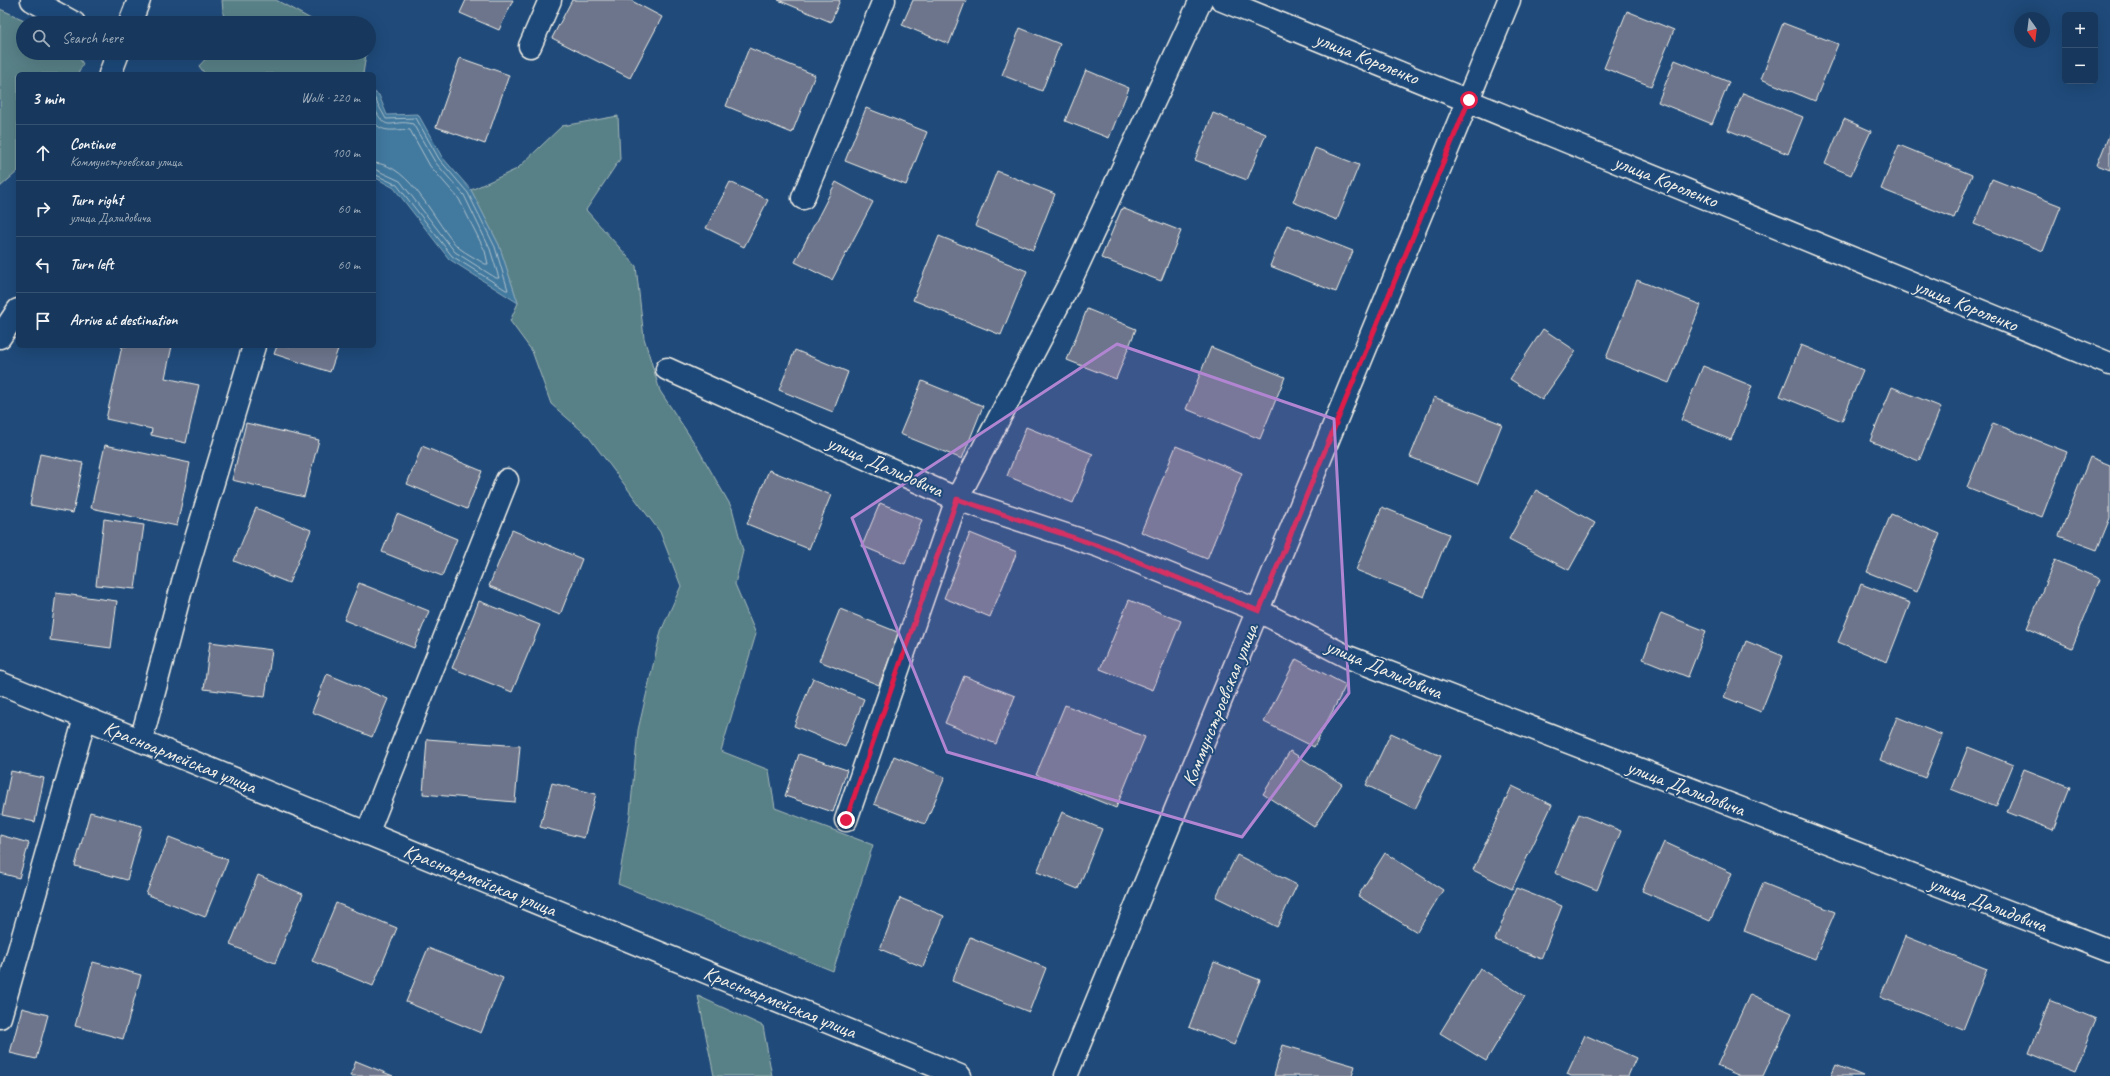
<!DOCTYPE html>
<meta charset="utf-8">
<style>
:root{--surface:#17385c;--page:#203f62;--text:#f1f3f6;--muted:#9eacbb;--line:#365272}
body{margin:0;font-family:Caveat,sans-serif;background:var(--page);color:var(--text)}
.controls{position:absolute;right:12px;top:12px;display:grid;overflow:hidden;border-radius:6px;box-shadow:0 4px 16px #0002}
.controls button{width:36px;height:36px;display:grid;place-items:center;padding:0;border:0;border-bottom:1px solid var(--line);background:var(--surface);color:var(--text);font:20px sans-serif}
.compass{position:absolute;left:2014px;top:12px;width:36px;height:36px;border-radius:50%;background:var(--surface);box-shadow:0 4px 16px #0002;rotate:166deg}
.stop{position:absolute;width:12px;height:12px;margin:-9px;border:3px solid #e11d48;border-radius:50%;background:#fff}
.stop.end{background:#e11d48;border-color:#fff;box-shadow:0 1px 4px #0008}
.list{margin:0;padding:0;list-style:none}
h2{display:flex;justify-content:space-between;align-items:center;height:52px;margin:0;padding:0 16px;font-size:17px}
h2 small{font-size:13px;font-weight:400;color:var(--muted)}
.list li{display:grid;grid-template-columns:26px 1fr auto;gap:12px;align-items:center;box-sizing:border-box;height:56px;padding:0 16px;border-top:1px solid var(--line)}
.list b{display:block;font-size:15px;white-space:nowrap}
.list p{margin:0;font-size:13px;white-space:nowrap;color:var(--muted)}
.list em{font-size:13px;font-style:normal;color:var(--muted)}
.icon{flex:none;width:22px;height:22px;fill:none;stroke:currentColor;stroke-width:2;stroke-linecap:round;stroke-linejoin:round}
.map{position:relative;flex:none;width:2110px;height:1076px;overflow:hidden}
.search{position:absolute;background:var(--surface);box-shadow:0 4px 16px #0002;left:16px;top:16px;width:360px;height:44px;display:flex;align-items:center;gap:10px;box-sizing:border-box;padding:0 14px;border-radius:22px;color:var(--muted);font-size:15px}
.panel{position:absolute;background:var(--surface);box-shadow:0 4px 16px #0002;left:16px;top:72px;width:360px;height:276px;border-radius:6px}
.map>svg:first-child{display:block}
.green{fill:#598187;stroke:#a6b9b8}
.water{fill:#43799f;stroke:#8aa9bc}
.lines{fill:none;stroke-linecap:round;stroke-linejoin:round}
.shore{stroke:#adc1cb;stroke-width:1}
.building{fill:#6c758c;stroke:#f4f1e8}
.street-casing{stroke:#f4f1e8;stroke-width:25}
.secondary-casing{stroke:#f4f1e8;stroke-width:25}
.street{stroke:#1f4a7a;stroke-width:22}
.secondary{stroke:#1f4a7a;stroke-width:22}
.route{stroke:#e11d48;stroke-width:5}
.marked{fill:#b185d1;fill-opacity:0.2;stroke:#b185d1;stroke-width:3;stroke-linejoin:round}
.labels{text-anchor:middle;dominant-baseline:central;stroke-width:4;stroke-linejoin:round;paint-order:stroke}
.street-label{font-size:20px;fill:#f4f1e8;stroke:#1f4a7a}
</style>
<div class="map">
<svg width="2110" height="1076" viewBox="0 0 2110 1076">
<rect width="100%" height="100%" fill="#1f4a7a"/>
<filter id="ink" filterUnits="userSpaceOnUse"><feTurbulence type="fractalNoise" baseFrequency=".025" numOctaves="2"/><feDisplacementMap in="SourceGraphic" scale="8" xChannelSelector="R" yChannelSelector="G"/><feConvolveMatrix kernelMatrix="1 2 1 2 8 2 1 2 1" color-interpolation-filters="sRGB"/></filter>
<g filter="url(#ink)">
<path class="green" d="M 222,0 L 276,0 L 318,23 L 224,23 Z
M 0,9 L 31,23 L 23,23 L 23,53 L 76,53 L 83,64 L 78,74 L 18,74 L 18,171 L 0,187 Z
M 211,53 L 363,53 L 366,55 L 363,74 L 205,74 L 199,66 Z
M 618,116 L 620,159 L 586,210 L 636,266 L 644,338 L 660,391 L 697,447 L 732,508 L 743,551 L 735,584 L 756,634 L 721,751 L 769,770 L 775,808 L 873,845 L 833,971 L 618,884 L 630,814 L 638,730 L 661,631 L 681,586 L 660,532 L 588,436 L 551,404 L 532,351 L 510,321 L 518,303 L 499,245 L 471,190 L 517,169 L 562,126 Z
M 698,996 L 763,1026 L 772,1076 L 714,1076 Z"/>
<path class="water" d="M 374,92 L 379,95 L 387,115 L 418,114 L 442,157 L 471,190 L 499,245 L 518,303 L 449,259 L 394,188 L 374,177 Z"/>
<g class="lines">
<path class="shore" d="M 374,97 L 386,119 L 416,118 L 439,159 L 468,193 L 495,247 L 508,290 L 506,290 L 452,256 L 397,185 L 374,174
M 374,107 C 387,136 391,118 413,124 L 435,162 L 464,195 L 490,249 L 499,278 L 496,278 L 455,252 L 400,181 L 374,169
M 374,122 C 383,135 397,128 410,130 L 430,166 L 459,199 L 485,251 L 488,264 L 485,264 C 477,259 467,254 459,248 C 435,225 412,164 374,163"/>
</g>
<path class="building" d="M 466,0 L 513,0 L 499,30 L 460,13 Z
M 572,0 L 630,0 L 662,17 L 630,78 L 552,38 Z
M 778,0 L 840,0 L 831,22 Z
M 913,0 L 966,0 L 949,44 L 902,25 Z
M 1627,11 L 1674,30 L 1651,86 L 1604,68 Z
M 1783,23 L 1838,44 L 1815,101 L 1761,79 Z
M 1020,28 L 1060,44 L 1042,91 L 1002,75 Z
M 749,48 L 815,75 L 792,133 L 726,106 Z
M 460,58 L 509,75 L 485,144 L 436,127 Z
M 1675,60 L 1729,82 L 1712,124 L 1658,102 Z
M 1086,70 L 1129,88 L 1109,138 L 1065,121 Z
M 1743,93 L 1803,117 L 1788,154 L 1728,130 Z
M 866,108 L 927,132 L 906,185 L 845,161 Z
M 1213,113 L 1266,134 L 1247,180 L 1195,160 Z
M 1844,119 L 1871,131 L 1851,175 L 1825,164 Z
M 2110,133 L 2110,170 L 2097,165 Z
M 1899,145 L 1972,175 L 1954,218 L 1881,189 Z
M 1315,148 L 1359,165 L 1337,220 L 1293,202 Z
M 997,171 L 1055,194 L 1033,250 L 975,226 Z
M 1992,179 L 2061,206 L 2043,251 L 1974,224 Z
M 730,182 L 768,200 L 744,247 L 706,228 Z
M 836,182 L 873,202 L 832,280 L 795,262 Z
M 1122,208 L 1181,231 L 1161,281 L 1101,258 Z
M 1287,225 L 1353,251 L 1336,292 L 1270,266 Z
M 939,236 L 1027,271 L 1001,335 L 913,300 Z
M 1637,280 L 1701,305 L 1669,383 L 1606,358 Z
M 1087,309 L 1136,329 L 1116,379 L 1067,360 Z
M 1543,329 L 1576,351 L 1542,400 L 1510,379 Z
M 1801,345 L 1863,370 L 1842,421 L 1780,396 Z
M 122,346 L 172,346 L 165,378 L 199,385 L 186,443 L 151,435 L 152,429 L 106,419 Z
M 277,346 L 339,346 L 330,372 L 274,354 Z
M 1211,347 L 1285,377 L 1260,439 L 1186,409 Z
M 795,350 L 848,372 L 833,412 L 779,390 Z
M 1703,366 L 1752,386 L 1731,440 L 1681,420 Z
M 922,381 L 983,406 L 962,459 L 900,434 Z
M 1892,387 L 1941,407 L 1919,461 L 1870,441 Z
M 1434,397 L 1502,424 L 1478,484 L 1410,457 Z
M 246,423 L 319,440 L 304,497 L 232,480 Z
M 1993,423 L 2067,452 L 2042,517 L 1967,487 Z
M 1026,427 L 1093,454 L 1073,503 L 1007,476 Z
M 105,445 L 190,463 L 177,526 L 91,508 Z
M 422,446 L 482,471 L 467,509 L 407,484 Z
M 1176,446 L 1242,473 L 1207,559 L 1141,532 Z
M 40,454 L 83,463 L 73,513 L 30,505 Z
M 2090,457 L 2110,465 L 2110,518 L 2097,550 L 2059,536 Z
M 769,470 L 831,495 L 809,549 L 747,524 Z
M 1536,490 L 1595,523 L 1569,570 L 1509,539 Z
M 880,503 L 922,520 L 905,564 L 862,546 Z
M 1382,507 L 1449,534 L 1424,597 L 1356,570 Z
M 256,508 L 311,530 L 289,583 L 234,561 Z
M 397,514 L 457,539 L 442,576 L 382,552 Z
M 1891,514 L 1940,534 L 1917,592 L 1867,572 Z
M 104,519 L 144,525 L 135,589 L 96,585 Z
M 512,530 L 582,559 L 560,615 L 489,586 Z
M 970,533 L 1017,552 L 990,617 L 944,598 Z
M 2055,560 L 2100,579 L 2072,648 L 2027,628 Z
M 359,583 L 429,611 L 414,648 L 344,620 Z
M 1861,584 L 1910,603 L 1887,662 L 1838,642 Z
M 56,593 L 117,601 L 111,648 L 50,640 Z
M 1129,600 L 1181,621 L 1153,690 L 1100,669 Z
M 479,601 L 540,625 L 512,692 L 452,668 Z
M 840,609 L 900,633 L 879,685 L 819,661 Z
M 1661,613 L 1706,631 L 1688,677 L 1643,659 Z
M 1746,641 L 1783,656 L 1761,712 L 1724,697 Z
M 210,642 L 272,650 L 265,697 L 204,689 Z
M 1296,659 L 1346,685 L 1314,747 L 1264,722 Z
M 327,674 L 388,699 L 372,737 L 312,712 Z
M 964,676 L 1015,696 L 996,744 L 945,723 Z
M 813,678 L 864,699 L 845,747 L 794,726 Z
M 1065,705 L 1145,737 L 1116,808 L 1036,775 Z
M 1897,717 L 1942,735 L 1925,778 L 1880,760 Z
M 1391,733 L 1441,756 L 1415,809 L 1366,785 Z
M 427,739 L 520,746 L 515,802 L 423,794 Z
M 1968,747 L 2013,765 L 1996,807 L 1951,789 Z
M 1290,751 L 1342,784 L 1314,827 L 1263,794 Z
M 799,754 L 847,770 L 833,812 L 785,796 Z
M 894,756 L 945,777 L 925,824 L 874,804 Z
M 2024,769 L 2070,787 L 2053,830 L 2007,812 Z
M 11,771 L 44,778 L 35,822 L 2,815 Z
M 552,783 L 596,794 L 584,838 L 540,827 Z
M 1512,786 L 1552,805 L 1512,889 L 1473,870 Z
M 90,812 L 142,826 L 127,880 L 75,866 Z
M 1062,812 L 1102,829 L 1078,889 L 1037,872 Z
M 1579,814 L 1621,831 L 1597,890 L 1555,873 Z
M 0,835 L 29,843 L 19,878 L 0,873 Z
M 169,837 L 228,860 L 205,917 L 146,894 Z
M 1664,842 L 1732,873 L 1710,921 L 1642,891 Z
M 1385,853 L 1443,890 L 1417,932 L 1358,896 Z
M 1237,855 L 1297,885 L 1277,927 L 1216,897 Z
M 258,875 L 303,894 L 275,963 L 230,945 Z
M 1763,883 L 1835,912 L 1815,959 L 1744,931 Z
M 1516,888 L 1562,906 L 1541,959 L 1495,940 Z
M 900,898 L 944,916 L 923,967 L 880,949 Z
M 336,903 L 397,928 L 373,986 L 312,961 Z
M 1905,936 L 1987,969 L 1963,1030 L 1880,997 Z
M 970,937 L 1046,968 L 1029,1012 L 952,981 Z
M 428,948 L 503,978 L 481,1033 L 406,1002 Z
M 93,962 L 141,975 L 123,1039 L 75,1026 Z
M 1214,962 L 1260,980 L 1234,1045 L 1189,1027 Z
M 1480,968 L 1525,996 L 1486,1061 L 1440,1033 Z
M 1750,994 L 1792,1013 L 1763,1076 L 1740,1076 L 1717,1066 Z
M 2050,1000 L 2096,1019 L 2074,1071 L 2029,1053 Z
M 22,1008 L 48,1015 L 36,1059 L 10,1053 Z
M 1585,1035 L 1636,1058 L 1628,1076 L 1571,1076 L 1567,1074 Z
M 1283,1045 L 1355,1066 L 1352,1076 L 1274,1076 Z
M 356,1061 L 393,1076 L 350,1076 Z
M 1836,1065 L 1863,1076 L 1831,1076 Z"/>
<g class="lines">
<g class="street-casing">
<path id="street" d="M 32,0 L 74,23
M 1222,0 L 2110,364
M 530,46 L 550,0
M 803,198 L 884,0
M 667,369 L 957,499 L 1099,546 L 1259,611 L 1348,657 L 2110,951
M 0,683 L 960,1076
M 141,741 L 183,582 L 254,346
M 846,820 L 957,499 L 1068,286 L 1201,0
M 367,834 L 507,480
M 0,1017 L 85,718
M 1066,1076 L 1509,0"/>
</g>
<g class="secondary-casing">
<path id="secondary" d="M 130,23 L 139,0
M 110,74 L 118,53
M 0,337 L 18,310"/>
</g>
<use href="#street" class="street"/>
<use href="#secondary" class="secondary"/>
</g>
</g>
<g class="lines" filter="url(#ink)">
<path class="route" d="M 846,820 L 957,499 L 1099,546 L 1259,611 L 1469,100"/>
</g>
<path class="marked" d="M 1117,344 L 1334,419 L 1349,693 L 1242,837 L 947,752 L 852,518 Z"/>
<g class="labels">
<g class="street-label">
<text transform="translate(1367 58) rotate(22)">улица Короленко</text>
<text transform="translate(1666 181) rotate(22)">улица Короленко</text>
<text transform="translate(1966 305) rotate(22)">улица Короленко</text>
<text transform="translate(885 466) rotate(24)">улица Далидовича</text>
<text transform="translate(1384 669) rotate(23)">улица Далидовича</text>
<text transform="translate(1220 705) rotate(-68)">Коммунстроевская улица</text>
<text transform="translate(180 757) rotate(22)">Красноармейская улица</text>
<text transform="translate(1686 788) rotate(21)">улица Далидовича</text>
<text transform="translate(480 880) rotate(22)">Красноармейская улица</text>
<text transform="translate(1988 904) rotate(21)">улица Далидовича</text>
<text transform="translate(780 1002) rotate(22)">Красноармейская улица</text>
</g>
</g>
</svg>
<div class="controls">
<button>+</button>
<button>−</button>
</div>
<svg class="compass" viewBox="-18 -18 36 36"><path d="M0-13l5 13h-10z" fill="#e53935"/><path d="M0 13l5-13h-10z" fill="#9eacbb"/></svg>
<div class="stop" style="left:1469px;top:100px"></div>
<div class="stop end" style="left:846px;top:820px"></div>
<div class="search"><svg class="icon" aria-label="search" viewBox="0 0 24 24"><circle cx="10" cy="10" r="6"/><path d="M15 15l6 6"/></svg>Search here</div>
<section class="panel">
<h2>3 min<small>Walk · 220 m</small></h2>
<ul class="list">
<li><svg class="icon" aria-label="ahead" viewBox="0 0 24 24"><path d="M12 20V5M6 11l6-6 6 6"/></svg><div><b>Continue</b><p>Коммунстроевская улица</p></div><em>100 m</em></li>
<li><svg class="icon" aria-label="right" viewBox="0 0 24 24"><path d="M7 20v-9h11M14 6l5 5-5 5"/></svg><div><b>Turn right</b><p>улица Далидовича</p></div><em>60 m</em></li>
<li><svg class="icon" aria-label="left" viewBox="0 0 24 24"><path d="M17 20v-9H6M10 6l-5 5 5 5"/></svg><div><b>Turn left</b></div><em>60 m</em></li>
<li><svg class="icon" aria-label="arrive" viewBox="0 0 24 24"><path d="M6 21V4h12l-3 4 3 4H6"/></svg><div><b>Arrive at destination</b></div></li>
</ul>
</section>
</div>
